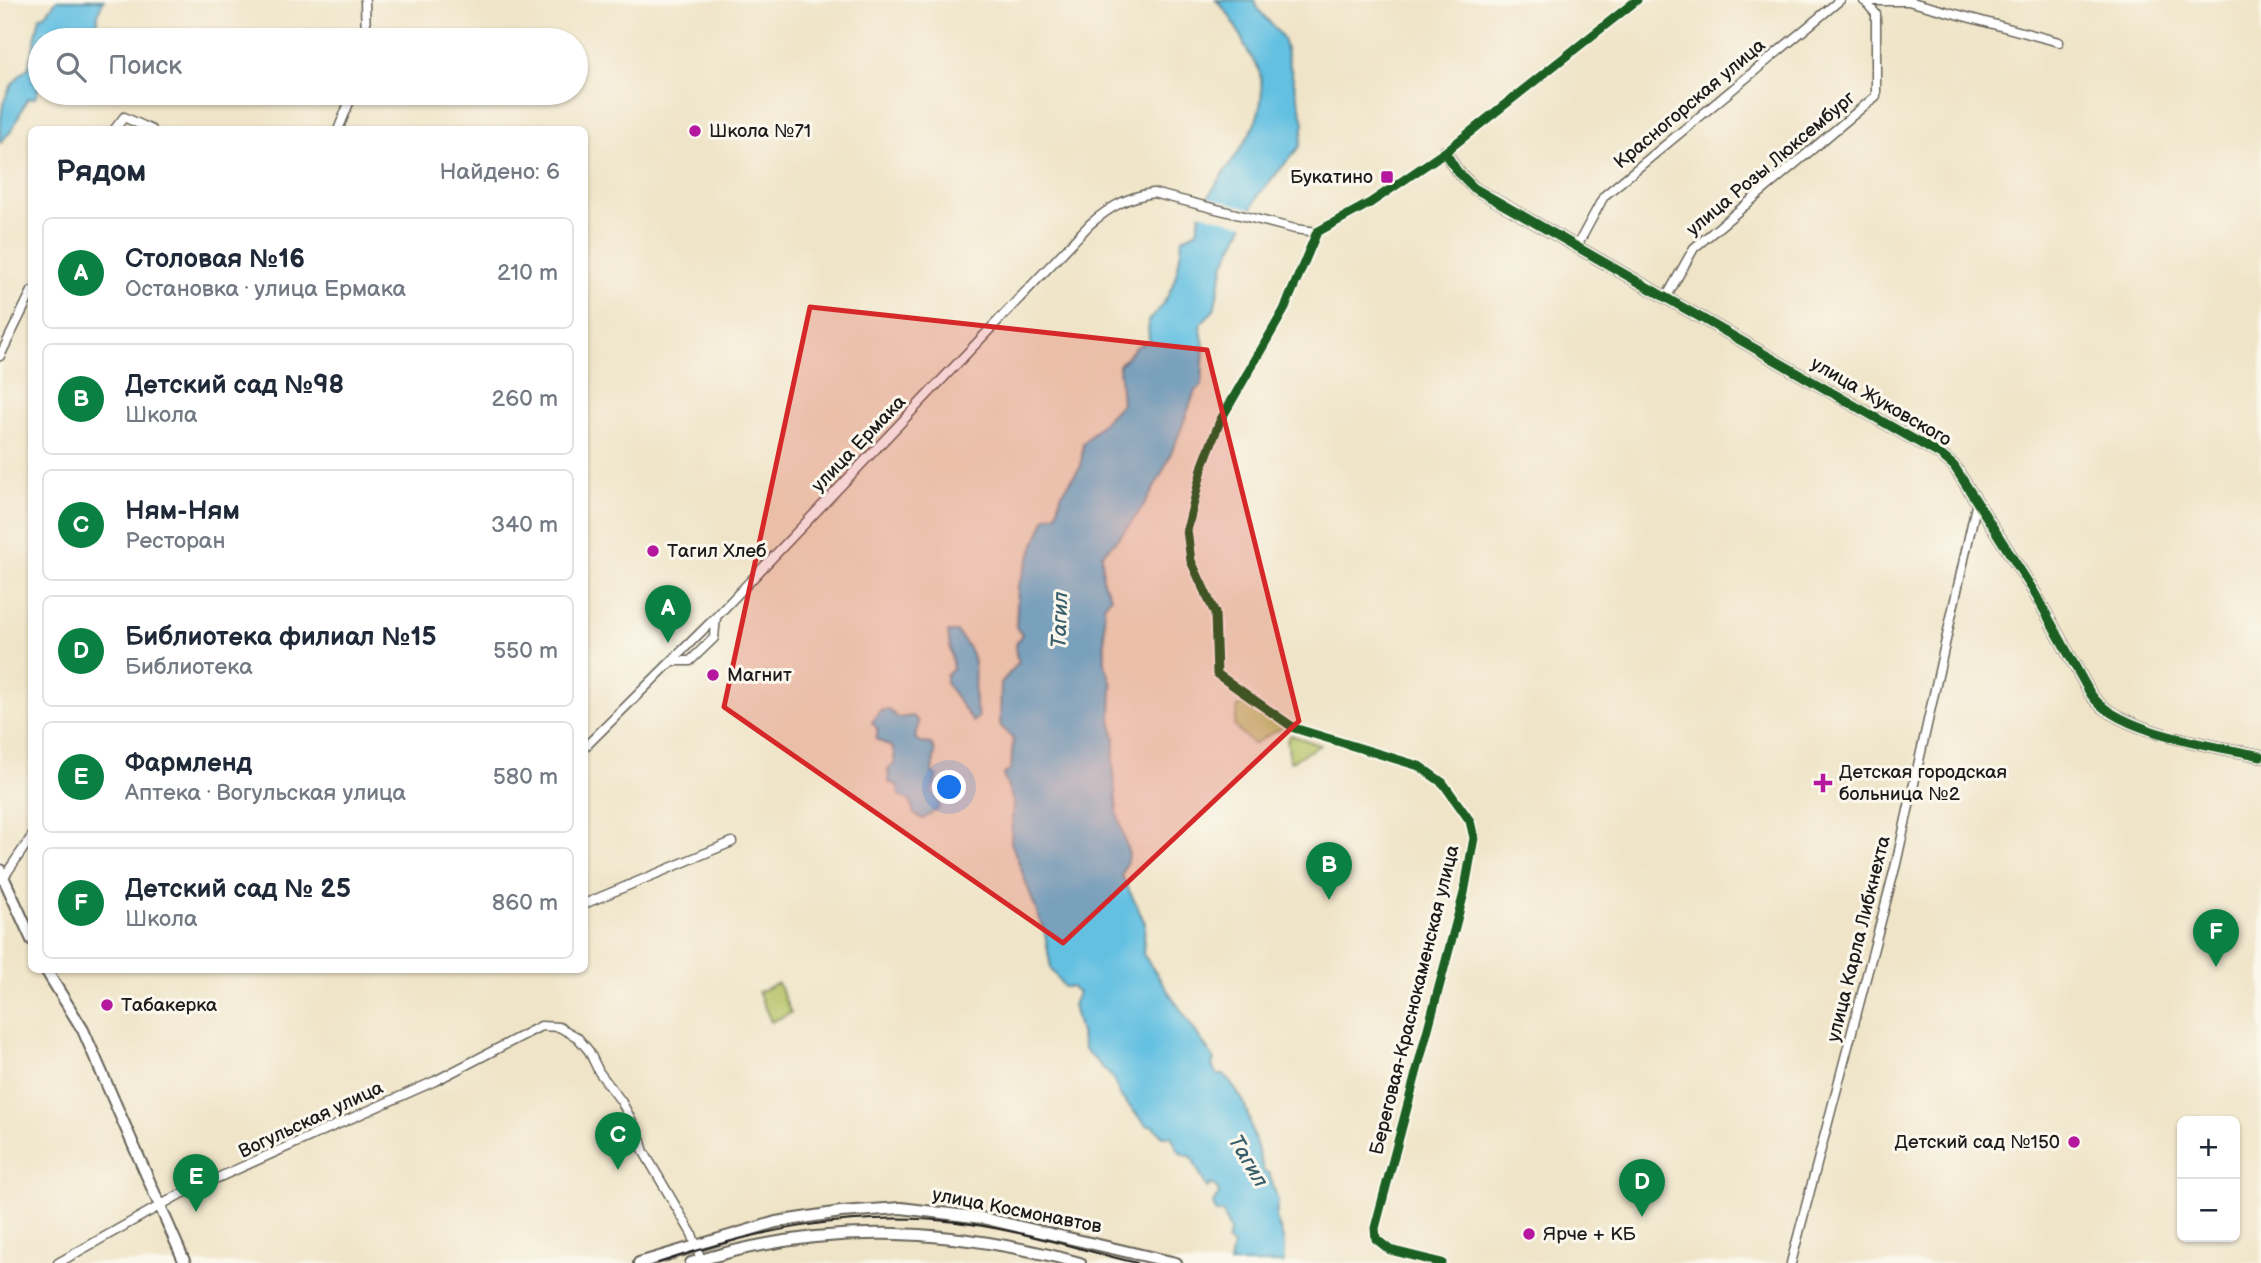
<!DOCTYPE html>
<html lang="ru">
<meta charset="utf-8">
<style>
:root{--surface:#fff;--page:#f2f2f3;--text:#1f2937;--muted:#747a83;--line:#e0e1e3;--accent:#0b8043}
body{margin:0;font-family:"Balsamiq Sans",sans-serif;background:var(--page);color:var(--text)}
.controls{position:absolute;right:21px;bottom:21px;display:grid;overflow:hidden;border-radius:10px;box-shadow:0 2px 5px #0004}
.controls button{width:63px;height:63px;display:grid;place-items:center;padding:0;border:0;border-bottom:2px solid var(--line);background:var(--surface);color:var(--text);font:35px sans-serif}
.you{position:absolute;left:950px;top:788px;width:24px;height:24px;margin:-18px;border:5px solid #fff;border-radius:50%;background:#1a73e8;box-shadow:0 0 0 10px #1a73e833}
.badge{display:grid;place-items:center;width:46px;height:46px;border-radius:50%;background:var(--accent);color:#fff;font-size:23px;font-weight:700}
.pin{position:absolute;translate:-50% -58px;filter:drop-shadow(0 2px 4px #0008)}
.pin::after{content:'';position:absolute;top:37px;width:24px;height:21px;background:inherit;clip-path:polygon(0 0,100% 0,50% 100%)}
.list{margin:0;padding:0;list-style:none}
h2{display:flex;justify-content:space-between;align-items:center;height:91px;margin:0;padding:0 28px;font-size:30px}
h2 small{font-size:23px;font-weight:400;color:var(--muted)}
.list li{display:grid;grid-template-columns:46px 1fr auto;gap:21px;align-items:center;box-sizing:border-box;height:112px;margin:0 14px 14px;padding:0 14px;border:2px solid var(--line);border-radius:10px}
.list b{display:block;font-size:26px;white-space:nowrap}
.list p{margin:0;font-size:23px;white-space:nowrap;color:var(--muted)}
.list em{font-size:23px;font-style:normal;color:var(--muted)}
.icon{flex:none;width:38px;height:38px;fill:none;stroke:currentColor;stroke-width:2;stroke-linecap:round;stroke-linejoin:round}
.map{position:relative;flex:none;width:2261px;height:1263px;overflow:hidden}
.search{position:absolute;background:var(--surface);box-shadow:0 2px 5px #0004;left:28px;top:28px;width:560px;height:77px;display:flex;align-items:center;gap:18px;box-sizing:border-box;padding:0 24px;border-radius:38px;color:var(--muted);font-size:26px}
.panel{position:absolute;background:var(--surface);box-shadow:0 2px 5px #0004;left:28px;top:126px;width:560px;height:847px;border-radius:10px}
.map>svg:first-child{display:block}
.green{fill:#b3c164;stroke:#686e40;stroke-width:2}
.water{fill:#63c0e1;stroke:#406e7e;stroke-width:2}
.pier{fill:#efe4c7}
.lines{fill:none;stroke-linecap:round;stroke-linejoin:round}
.street-casing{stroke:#666258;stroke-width:11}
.secondary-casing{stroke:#666258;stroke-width:14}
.street{stroke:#fff;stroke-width:8}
.secondary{stroke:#fff;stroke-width:10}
.tram{stroke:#1c1c1c;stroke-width:2}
.cycleway-casing{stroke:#fbf7ec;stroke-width:13}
.cycleway{stroke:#1b5e20;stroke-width:9}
.marked{fill:#d62828;fill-opacity:0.2;stroke:#d62828;stroke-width:5;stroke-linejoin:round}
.poi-dot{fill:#b5179e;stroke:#fbf7ec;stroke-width:2.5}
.labels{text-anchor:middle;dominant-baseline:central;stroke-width:6;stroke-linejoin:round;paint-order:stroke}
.street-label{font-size:19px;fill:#1c1c1c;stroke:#fbf7ec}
.poi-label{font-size:19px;fill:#1c1c1c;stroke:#fbf7ec;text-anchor:start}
.water-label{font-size:21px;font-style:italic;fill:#385e6b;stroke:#fbf7ec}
</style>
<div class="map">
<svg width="2261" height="1263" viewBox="0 0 2261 1263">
<rect width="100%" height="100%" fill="#fbf7ec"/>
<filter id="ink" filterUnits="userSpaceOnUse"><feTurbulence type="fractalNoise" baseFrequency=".0143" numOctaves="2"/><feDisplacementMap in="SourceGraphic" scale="14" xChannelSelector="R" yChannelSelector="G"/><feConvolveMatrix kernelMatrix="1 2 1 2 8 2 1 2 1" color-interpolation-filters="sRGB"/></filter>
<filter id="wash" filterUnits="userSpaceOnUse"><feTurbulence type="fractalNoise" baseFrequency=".00686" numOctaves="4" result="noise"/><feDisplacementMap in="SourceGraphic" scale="28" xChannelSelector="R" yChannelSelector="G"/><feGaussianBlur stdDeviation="1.57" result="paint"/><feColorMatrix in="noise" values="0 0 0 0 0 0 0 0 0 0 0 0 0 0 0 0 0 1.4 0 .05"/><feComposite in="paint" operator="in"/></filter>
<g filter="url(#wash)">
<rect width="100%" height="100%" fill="#efe4c7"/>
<path class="green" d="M 1245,701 L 1253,702 L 1285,726 L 1253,744 L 1234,726 L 1238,707 Z
M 1291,735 L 1320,745 L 1290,762 L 1287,739 Z
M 778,983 L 791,1013 L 771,1022 L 758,992 Z"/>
<path class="water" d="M 57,0 L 104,0 C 95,12 99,27 92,40 L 40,40 L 40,85 L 35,98 L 27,99 L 12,130 L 0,143 C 0,111 1,89 29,67 L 40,17 L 46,14 Z
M 1216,0 L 1254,0 L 1258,9 L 1283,38 L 1304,123 L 1300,146 L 1259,194 L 1224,264 L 1214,310 L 1200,324 L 1204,346 L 1202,386 L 1195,391 C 1174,451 1151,511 1102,554 L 1103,582 L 1111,597 L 1104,606 L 1105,664 L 1112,685 L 1111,719 L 1115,739 L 1113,762 L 1117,812 L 1129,855 L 1122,876 L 1145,923 L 1143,954 L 1214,1059 L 1212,1066 L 1217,1075 L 1225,1075 L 1244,1102 L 1264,1172 L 1269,1173 L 1278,1201 L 1276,1217 L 1284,1242 L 1284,1263 L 1230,1263 L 1233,1246 L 1227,1241 L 1230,1231 L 1223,1213 L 1216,1213 L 1213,1203 L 1219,1195 L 1217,1188 L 1211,1184 L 1207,1188 L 1191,1156 C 1177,1156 1178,1147 1171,1136 L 1163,1136 L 1152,1125 L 1147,1126 L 1121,1097 L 1112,1077 L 1084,1049 L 1073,1005 L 1078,993 L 1071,987 L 1064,987 L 1051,969 L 1045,934 L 1011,842 L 1013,801 L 1003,775 L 1011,770 L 1013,739 L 1000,725 L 1001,683 L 1019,662 C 1014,652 1014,643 1022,635 L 1016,627 L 1018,586 L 1046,517 L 1057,514 L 1061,495 L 1081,466 L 1083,443 L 1122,403 L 1119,365 L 1136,347 L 1149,341 L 1148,321 C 1173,298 1179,272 1182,239 L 1197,231 C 1203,175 1274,139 1260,74 C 1258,66 1251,57 1247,50 C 1238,31 1231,14 1216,0 Z
M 948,632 L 957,632 C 961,638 967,644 970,650 C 980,670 969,696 979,716 L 973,722 L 946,683 L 946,676 L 953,669 Z
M 888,709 L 898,718 L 913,716 L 919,722 L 915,738 L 921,743 L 931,744 L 935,751 L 932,773 L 937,776 L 931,793 L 938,799 L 939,808 L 923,819 L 914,814 L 911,802 L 899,795 L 898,786 L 889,782 L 888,769 L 895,763 L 893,748 L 876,739 L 878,730 L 872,722 L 880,711 Z"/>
<path class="pier" d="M 1206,196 L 1256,210 L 1248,226 L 1196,212 Z"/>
</g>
<g filter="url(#ink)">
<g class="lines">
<g class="street-casing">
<path id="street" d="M 365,0 L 366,40
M 1864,1 L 1908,1 L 2059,42
M 114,130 L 124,117 L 152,130
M 338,130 L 353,93
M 1577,246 L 1604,196 L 1840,0
M 1667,296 L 1694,248 L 1876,96 L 1876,14 L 1864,0
M 0,356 L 32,291
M 672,661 L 690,661 L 714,638 L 716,617
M 584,748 L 716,617 L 1090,224 C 1110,207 1127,197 1153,193 L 1295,229 L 1317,232
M 4,877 L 32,836
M 584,904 L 732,842
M 58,1263 L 177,1196 L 435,1081 L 541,1026 L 559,1027 L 577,1037 L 589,1051 L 599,1072 L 621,1101 L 638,1132 L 644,1152 L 692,1234 L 701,1260
M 1442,1263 L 1390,1250 L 1376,1239 L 1375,1228 L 1464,893 L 1474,838 L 1470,821 L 1443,783 L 1419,766 L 1294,728 L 1217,674 L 1215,613 L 1191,561 L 1187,530 L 1203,465 L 1220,421 L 1284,310 L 1317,232 L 1370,203 L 1445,152 L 1637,0
M 1791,1263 L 1896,864 L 1977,501"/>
</g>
<g class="secondary-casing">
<path id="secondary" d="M 1445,152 L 1457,171 L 1474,188 L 1941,455 L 1954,466 L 2033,590 L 2090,693 C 2115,733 2216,746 2261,756
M 0,870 L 32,940
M 46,970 L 83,1030 L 185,1263
M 639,1263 L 776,1222 L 841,1212 L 901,1208 L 982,1218 L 1176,1263
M 691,1263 C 823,1221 948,1227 1080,1263"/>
</g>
<use href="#street" class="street"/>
<use href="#secondary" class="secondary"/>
<path class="tram" d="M 658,1263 C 754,1230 854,1210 956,1222 C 1016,1229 1077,1249 1137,1263"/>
<g class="cycleway-casing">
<path id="cycleway" d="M 1445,152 L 1457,171 L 1474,188 L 1941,455 L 1954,466 L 2033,590 L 2090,693 C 2115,733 2216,746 2261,756
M 1442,1263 L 1390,1250 L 1376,1239 L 1375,1228 L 1464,893 L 1474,838 L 1470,821 L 1443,783 L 1419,766 L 1294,728 L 1217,674 L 1215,613 L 1191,561 L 1187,530 L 1203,465 L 1220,421 L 1284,310 L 1317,232 L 1370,203 L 1445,152 L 1637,0"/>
</g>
<use href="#cycleway" class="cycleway"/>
</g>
</g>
<path class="marked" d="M 810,307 L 1207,350 L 1299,721 L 1063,943 L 724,707 Z"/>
<g class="poi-dot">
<circle cx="695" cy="131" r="7"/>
<rect x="1380" y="170" width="14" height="14" rx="3.5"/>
<circle cx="653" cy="551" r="7"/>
<circle cx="713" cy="675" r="7"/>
<path d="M1819.5 772.5h7v7h7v7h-7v7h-7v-7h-7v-7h7z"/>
<circle cx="107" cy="1005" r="7"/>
<circle cx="2074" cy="1142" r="7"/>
<circle cx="1529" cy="1234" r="7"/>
</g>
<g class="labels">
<g class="street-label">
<text transform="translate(1690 104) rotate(-40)">Красногорская улица</text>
<text transform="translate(1771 164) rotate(-40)">улица Розы Люксембург</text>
<text transform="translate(1881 402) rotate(30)">улица Жуковского</text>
<text transform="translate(859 444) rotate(-46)">улица Ермака</text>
<text transform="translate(1859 939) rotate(-76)">улица Карла Либкнехта</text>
<text transform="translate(1415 1000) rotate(-76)">Береговая-Краснокаменская улица</text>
<text transform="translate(311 1120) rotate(-25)">Вогульская улица</text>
<text transform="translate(1017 1211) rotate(11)">улица Космонавтов</text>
</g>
<g class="poi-label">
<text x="709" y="131">Школа №71</text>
<text x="1373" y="177" text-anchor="end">Букатино</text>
<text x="667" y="551">Тагил Хлеб</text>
<text x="727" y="675">Магнит</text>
<text x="1839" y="772">Детская городская<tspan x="1839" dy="22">больница №2</tspan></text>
<text x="121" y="1005">Табакерка</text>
<text x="2060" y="1142" text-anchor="end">Детский сад №150</text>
<text x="1543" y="1234">Ярче + КБ</text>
</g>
<g class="water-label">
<text transform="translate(1060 620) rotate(-88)">Тагил</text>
<text transform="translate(1248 1161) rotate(59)">Тагил</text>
</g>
</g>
</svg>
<div class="controls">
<button>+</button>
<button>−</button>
</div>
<div class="you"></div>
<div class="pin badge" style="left:668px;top:643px">A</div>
<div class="pin badge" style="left:1329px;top:900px">B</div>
<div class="pin badge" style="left:618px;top:1170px">C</div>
<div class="pin badge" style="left:1642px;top:1217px">D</div>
<div class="pin badge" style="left:196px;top:1212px">E</div>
<div class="pin badge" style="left:2216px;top:967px">F</div>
<div class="search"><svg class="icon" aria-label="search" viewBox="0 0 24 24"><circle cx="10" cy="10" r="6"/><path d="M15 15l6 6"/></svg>Поиск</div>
<section class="panel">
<h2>Рядом<small>Найдено: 6</small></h2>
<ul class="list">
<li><span class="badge">A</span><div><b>Столовая №16</b><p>Остановка · улица Ермака</p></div><em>210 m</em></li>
<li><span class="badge">B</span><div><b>Детский сад №98</b><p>Школа</p></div><em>260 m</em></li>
<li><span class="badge">C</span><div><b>Ням-Ням</b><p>Ресторан</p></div><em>340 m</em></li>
<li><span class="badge">D</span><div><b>Библиотека филиал №15</b><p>Библиотека</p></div><em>550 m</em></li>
<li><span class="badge">E</span><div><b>Фармленд</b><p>Аптека · Вогульская улица</p></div><em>580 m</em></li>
<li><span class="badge">F</span><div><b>Детский сад № 25</b><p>Школа</p></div><em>860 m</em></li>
</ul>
</section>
</div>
